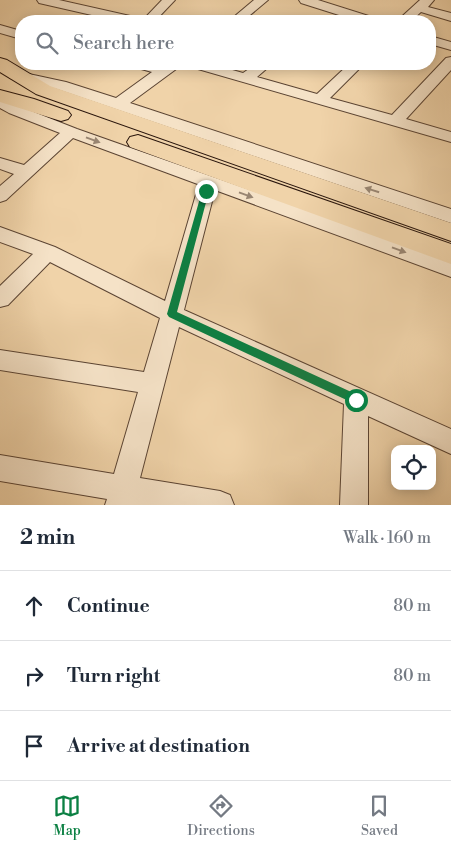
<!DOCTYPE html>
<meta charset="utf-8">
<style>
:root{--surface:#fff;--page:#f2f2f3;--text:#1f2937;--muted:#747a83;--line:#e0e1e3;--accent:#0b8043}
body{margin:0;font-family:"Libre Bodoni",serif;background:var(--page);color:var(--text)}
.controls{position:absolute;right:15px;bottom:15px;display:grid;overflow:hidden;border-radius:10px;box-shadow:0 2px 12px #0003}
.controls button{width:45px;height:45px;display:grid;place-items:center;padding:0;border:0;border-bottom:1px solid var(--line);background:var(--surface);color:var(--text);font:25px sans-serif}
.stop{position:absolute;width:15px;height:15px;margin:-11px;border:4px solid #0b8043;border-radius:50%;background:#fff}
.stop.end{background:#0b8043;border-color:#fff;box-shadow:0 1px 5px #0008}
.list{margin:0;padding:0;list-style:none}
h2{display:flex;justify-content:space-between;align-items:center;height:65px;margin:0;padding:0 20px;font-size:21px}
h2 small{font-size:16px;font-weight:400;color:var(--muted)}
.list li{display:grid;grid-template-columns:32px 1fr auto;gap:15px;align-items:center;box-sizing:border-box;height:70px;padding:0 20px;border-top:1px solid var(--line)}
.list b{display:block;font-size:19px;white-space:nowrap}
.list em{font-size:16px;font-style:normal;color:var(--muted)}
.icon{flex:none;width:28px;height:28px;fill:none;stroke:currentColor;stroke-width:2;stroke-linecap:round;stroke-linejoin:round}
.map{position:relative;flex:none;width:451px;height:505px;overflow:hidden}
.search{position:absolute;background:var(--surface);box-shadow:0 2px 12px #0003;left:15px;right:15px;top:15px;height:55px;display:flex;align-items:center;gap:12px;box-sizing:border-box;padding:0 18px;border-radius:20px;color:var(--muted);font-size:19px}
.sheet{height:275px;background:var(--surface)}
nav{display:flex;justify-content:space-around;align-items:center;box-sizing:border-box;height:70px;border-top:1px solid var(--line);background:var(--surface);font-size:14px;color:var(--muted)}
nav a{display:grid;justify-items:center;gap:2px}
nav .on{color:var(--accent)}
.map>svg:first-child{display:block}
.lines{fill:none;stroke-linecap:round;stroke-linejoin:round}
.minor-casing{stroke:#5b4433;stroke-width:2}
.major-casing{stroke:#29150c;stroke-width:2}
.minor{fill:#f5e2c7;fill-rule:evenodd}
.major{fill:#f0d3a9;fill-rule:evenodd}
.oneway{fill:#998673}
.route{fill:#0b8043}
</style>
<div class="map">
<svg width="451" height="505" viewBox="0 0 451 505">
<rect width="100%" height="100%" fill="#f0d3a9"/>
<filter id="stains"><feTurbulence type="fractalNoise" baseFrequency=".004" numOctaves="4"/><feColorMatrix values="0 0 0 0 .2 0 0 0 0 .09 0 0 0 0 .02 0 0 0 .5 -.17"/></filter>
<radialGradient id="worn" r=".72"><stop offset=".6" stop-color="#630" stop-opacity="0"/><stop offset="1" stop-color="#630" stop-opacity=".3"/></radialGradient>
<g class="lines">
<g class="minor-casing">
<path id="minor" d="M 37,0 L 59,0 L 139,18 L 140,21 L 118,21 L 39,3 Z
M 162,0 L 175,0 L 155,21 L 142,21 Z
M 254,0 L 268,0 L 243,21 L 229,21 Z
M 299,0 L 318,0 L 375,18 L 376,21 L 358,21 L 301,3 Z
M 420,0 L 434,0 L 428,7 L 451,13 L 451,21 L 421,12 L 411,21 L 397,21 Z
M 0,25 L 21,31 L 21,39 L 0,33 Z
M 430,36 L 451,42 L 451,50 L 430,44 Z
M 451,57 L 451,70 L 406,119 L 451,132 L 451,142 L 191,67 L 189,64 L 211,64 L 243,73 L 256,64 L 272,64 L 257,77 L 317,94 L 349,64 L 364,64 L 330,98 L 392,115 L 446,58 Z
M 132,64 L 183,64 L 130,103 L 451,209 L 451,223 L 57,89 L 10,78 L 8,75 L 10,72 L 15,71 L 66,82 L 116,98 L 152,72 L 134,67 Z
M 0,96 L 21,107 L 77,129 L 451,261 L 451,277 L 215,190 L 184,310 L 451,429 L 451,454 L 368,416 L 368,505 L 340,505 L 344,404 L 179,327 L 140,478 L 220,491 L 230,495 L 234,505 L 105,505 L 107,499 L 0,481 L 0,455 L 114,474 L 138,392 L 0,370 L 0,350 L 144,372 L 160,318 L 50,262 L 8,305 L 0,307 L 0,286 L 33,254 L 0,242 L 0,227 L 55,247 L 165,301 L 197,191 L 203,186 L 73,138 L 6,200 L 0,202 L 0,186 L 14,174 L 0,169 L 0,158 L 24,165 L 60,133 L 9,113 L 0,108 Z"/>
</g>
<g class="major-casing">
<path id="major" d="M 0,58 L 7,60 L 50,86 L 451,223 L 451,241 L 36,94 L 0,72 Z
M 0,90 L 34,99 L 68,111 L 71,115 L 68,119 L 61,121 L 0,102 Z
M 138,135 L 451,244 L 451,264 L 130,147 L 127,142 L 130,137 Z"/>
</g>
<use href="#minor" class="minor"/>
<use href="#major" class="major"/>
</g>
<defs><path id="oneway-solid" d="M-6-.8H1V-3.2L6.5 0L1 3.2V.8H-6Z" transform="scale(1.25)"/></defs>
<g class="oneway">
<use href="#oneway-solid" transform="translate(93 140) rotate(20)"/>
<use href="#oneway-solid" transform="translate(372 190) rotate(-162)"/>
<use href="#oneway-solid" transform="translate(246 195) rotate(20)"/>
<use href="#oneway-solid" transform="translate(399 250) rotate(20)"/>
</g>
<path class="route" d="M 206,188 L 209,191 L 177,312 L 360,396 L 360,403 L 353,403 L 169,317 L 167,314 L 202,191 Z"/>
<rect width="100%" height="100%" filter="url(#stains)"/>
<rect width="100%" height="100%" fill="url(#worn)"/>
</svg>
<div class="controls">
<button><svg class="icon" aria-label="locate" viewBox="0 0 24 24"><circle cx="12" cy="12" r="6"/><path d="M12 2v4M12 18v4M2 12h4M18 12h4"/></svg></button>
</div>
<div class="stop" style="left:356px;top:400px"></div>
<div class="stop end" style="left:206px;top:191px"></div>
<div class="search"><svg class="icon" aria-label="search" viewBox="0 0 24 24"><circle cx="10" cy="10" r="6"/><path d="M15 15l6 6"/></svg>Search here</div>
</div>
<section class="sheet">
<h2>2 min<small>Walk · 160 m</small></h2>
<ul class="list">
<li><svg class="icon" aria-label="ahead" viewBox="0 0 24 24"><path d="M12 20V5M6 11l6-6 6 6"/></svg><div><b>Continue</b></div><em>80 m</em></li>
<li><svg class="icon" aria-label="right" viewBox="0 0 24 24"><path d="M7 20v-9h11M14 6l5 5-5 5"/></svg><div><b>Turn right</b></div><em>80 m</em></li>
<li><svg class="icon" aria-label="arrive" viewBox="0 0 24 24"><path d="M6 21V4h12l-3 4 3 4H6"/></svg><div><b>Arrive at destination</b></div></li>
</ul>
</section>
<nav>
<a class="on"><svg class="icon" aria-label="map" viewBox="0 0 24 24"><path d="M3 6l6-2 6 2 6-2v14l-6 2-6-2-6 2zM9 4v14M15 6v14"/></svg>Map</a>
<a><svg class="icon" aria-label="directions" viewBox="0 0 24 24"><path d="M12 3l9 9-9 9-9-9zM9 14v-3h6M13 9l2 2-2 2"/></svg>Directions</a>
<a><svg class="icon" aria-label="saved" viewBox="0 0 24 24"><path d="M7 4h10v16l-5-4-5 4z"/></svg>Saved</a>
</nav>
